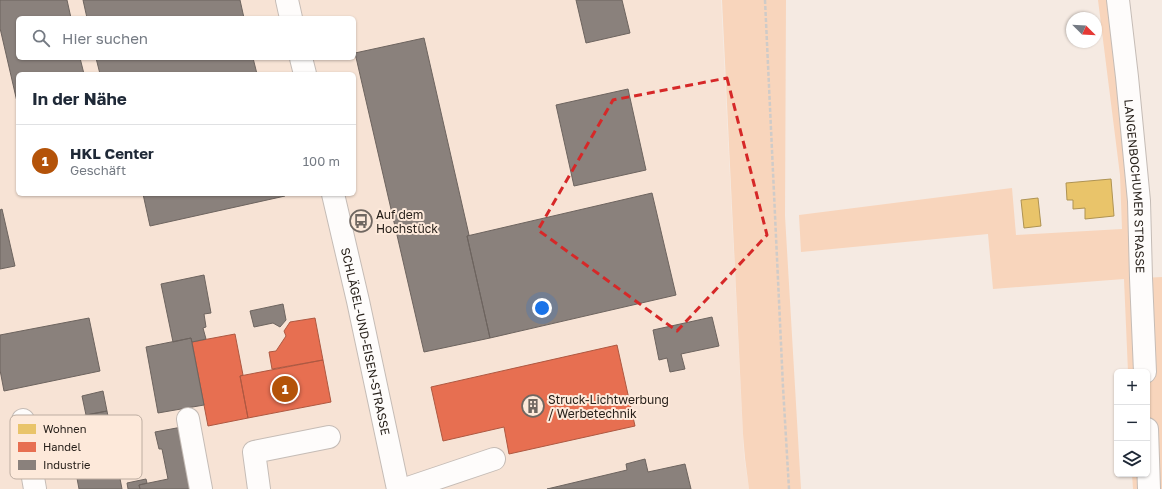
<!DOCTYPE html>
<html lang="de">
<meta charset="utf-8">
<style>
:root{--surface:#fff;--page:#f6f6f7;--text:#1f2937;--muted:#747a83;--line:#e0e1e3;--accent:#b45309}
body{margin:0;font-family:"Golos Text",sans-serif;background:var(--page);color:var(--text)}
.controls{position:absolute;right:12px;bottom:12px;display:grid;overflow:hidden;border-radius:6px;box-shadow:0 1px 3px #0004}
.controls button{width:36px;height:36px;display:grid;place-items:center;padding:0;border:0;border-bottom:1px solid var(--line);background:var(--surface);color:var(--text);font:20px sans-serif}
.compass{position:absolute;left:1066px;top:12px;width:36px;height:36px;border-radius:50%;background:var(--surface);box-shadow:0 1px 3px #0004;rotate:114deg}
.you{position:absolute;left:542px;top:308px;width:14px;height:14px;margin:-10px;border:3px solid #fff;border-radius:50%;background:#1a73e8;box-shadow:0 0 0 6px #1a73e833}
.badge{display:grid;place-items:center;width:26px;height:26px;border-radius:50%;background:var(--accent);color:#fff;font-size:13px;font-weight:700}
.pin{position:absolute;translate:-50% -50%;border:2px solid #fff;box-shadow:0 1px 4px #0006}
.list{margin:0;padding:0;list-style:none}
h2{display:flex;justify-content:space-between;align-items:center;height:52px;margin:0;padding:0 16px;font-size:17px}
h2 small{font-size:13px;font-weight:400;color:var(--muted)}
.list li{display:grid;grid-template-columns:26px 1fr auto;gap:12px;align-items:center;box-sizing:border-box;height:72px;padding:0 16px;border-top:1px solid var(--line)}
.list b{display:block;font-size:15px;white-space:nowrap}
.list p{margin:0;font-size:13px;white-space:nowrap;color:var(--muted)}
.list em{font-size:13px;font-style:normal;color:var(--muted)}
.icon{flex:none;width:22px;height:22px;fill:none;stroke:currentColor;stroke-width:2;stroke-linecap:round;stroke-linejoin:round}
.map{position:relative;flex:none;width:1162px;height:489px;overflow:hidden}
.search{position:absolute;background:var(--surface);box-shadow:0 1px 3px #0004;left:16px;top:16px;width:340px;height:44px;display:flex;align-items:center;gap:10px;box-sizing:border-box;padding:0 14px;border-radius:6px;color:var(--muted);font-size:15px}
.panel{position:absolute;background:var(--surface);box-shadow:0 1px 3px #0004;left:16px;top:72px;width:340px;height:124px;border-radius:6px}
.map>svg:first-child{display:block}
.built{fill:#f7e3d5;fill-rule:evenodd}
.green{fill:#f8d5bc}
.homes{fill:#e9c46a;stroke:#af9352}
.shops{fill:#e76f51;stroke:#ae5841}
.industry{fill:#8a817c;stroke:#6d645f}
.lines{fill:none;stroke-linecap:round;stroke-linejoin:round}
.minor-casing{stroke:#c5bcb6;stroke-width:24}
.path{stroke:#cfcbc8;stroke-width:2.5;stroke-dasharray:4 2;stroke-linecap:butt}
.minor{stroke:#fefcfb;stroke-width:22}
.marked{fill:none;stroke:#d62828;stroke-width:3;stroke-dasharray:8 5;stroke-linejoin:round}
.labels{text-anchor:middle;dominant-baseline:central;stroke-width:4;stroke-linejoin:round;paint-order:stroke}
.street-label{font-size:12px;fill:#28211b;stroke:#fde9da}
.poi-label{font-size:12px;fill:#28211b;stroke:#fde9da;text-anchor:start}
.key{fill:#fde9da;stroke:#bdada1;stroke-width:1}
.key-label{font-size:11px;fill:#28211b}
</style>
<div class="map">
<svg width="1162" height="489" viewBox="0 0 1162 489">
<rect width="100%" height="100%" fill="#f5eae2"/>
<path class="built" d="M 0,0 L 721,0 L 744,456 L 749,489 L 0,489 ZM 18,18 L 354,18 L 354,58 L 18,58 ZM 18,74 L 354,74 L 354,194 L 18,194 Z"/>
<path class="green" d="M 722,0 L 786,0 L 785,216 L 801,489 L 749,489 L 745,458 L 743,434 Z
M 1098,0 L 1118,0 L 1141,278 L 1162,277 L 1162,489 L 1133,489 L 1132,474 L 1147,474 L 1147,372 L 1128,372 L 1124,279 L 993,289 L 988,234 L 801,252 L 799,215 L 1012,188 L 1016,235 L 1122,229 L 1120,175 Z"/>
<path class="homes" d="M 1111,179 L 1114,216 L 1085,219 L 1085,208 L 1073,209 L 1073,200 L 1067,200 L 1066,183 Z
M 1038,198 L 1041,226 L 1024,228 L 1021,200 Z"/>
<path class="shops" d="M 315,318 L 323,360 L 272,369 L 269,352 L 276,351 L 286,336 L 284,331 L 290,322 Z
M 235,334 L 243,375 L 240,376 L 248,418 L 208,426 L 192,342 Z
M 617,345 L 635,426 L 509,454 L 504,427 L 443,441 L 431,387 Z
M 323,360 L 331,402 L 248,418 L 240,376 Z"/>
<path class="industry" d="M 0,0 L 67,0 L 71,18 L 18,18 L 18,58 L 80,58 L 84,74 L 18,74 L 18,106 L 0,28 Z
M 83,0 L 240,0 L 244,18 L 87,18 Z
M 576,0 L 622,0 L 630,33 L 586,43 Z
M 424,38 L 469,235 L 467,236 L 490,338 L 424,352 L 355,53 Z
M 96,58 L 253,58 L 257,74 L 100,74 Z
M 628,89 L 646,170 L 574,186 L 556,105 Z
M 652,193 L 676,295 L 490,338 L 467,236 Z
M 143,194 L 284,194 L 285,196 L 150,226 Z
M 2,209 L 15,266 L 0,269 L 0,210 Z
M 204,275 L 211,313 L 204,314 L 206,327 L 203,328 L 206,339 L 192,342 L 191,338 L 173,342 L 161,284 Z
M 283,304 L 286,320 L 280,327 L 273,323 L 254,327 L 250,311 Z
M 712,317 L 719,346 L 681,354 L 685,369 L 670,372 L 667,358 L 659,360 L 653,330 Z
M 89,318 L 100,371 L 4,391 L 0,370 L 0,335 Z
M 191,338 L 204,405 L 158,413 L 146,347 Z
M 103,391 L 107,411 L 86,415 L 82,396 Z
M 107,411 L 122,489 L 79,489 L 66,419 Z
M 182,427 L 195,489 L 140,489 L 139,485 L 168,479 L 162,449 L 159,449 L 155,432 Z
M 645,459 L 648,472 L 685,464 L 691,489 L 547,489 L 627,470 L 626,464 Z
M 146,479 L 147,483 L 139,485 L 140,489 L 128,489 L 127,483 Z"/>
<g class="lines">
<g class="minor-casing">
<g id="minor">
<path d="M 287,0 L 291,18"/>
<path id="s1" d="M 1118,0 L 1127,77 L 1139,201 L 1141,278 L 1145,372"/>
<path d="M 301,58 L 305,74"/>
<path id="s2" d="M 333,194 L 358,301 L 398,489"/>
<path d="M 188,419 L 201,489"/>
<path d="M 23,420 L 35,489"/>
<path d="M 1147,429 L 1149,489"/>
<path d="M 259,489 L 254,452 L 329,437"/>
<path d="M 405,489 L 494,459"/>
</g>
</g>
<path class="path" d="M 765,0 L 783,387 L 789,489"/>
<use href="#minor" class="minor"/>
</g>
<path class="marked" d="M 727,78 L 767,235 L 677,331 L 538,230 L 613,100 Z"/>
<defs>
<g id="bus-ring" transform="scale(1.15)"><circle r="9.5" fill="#fde9da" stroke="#706761" stroke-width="1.5"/><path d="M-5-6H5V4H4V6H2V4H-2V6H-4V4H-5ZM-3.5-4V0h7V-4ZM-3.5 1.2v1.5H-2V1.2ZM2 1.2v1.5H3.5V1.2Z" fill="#706761"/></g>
<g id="building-ring" transform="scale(1.15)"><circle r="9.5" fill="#fde9da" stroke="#706761" stroke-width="1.5"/><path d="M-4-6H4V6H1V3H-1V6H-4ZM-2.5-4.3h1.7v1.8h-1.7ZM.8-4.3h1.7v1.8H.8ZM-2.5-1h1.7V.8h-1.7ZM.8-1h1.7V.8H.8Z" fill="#706761"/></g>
</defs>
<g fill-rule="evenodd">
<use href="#bus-ring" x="361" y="221"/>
<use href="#building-ring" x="533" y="406"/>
</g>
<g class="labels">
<g class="street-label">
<text stroke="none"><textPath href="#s1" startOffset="187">LANGENBOCHUMER STRASSE</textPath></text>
<text stroke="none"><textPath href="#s2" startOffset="151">SCHLÄGEL-UND-EISEN-STRASSE</textPath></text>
</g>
<g class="poi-label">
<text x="376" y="214">Auf dem<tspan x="376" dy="14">Hochstück</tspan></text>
<text x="548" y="399">Struck-Lichtwerbung<tspan x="548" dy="14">/ Werbetechnik</tspan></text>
</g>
</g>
<rect x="10" y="415" width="132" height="64" rx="6" class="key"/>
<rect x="18" y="424" width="18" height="10" fill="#e9c46a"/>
<rect x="18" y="442" width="18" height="10" fill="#e76f51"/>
<rect x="18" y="460" width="18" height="10" fill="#8a817c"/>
<g class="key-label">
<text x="43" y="433">Wohnen</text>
<text x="43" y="451">Handel</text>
<text x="43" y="469">Industrie</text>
</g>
</svg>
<div class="controls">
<button>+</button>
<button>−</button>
<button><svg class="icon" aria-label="layers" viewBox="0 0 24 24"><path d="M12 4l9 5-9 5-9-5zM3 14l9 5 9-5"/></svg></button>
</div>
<svg class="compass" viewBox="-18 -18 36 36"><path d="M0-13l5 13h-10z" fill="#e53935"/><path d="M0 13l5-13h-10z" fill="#747a83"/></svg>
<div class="you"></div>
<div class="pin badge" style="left:285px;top:389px">1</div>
<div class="search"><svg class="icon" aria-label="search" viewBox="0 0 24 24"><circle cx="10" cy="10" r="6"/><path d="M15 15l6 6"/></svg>Hier suchen</div>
<section class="panel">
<h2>In der Nähe<small></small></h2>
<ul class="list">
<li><span class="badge">1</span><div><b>HKL Center</b><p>Geschäft</p></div><em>100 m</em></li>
</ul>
</section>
</div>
